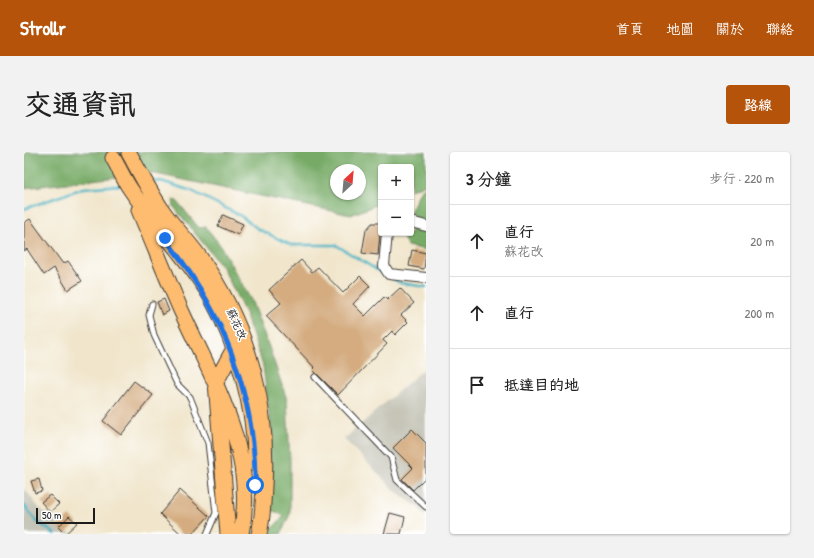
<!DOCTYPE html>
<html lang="zh-TW">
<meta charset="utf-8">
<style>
:root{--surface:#fff;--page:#f2f2f2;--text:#222;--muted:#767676;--line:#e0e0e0;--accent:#b45309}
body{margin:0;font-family:"Patrick Hand","LXGW WenKai TC",sans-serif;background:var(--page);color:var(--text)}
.controls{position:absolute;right:12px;top:12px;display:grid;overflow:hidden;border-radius:4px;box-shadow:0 1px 3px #0004}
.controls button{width:36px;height:36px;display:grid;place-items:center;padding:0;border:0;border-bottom:1px solid var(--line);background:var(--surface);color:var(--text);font:20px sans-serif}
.compass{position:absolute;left:306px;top:12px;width:36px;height:36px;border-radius:50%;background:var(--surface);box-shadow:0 1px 3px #0004;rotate:26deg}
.scale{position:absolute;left:12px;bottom:10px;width:59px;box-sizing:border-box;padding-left:4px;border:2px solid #1c1c1c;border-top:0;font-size:11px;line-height:14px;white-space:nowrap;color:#1c1c1c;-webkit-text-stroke:3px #fff;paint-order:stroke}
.stop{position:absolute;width:12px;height:12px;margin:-9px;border:3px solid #1a73e8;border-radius:50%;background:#fff}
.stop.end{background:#1a73e8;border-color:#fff;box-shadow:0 1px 4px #0008}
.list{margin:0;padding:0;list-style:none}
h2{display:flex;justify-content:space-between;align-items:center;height:52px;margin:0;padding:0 16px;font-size:17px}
h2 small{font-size:13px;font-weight:400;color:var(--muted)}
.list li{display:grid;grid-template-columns:26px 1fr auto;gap:12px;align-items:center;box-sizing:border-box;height:72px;padding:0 16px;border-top:1px solid var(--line)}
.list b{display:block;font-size:15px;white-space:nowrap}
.list p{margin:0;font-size:13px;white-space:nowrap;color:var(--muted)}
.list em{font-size:13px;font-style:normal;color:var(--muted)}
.icon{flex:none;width:22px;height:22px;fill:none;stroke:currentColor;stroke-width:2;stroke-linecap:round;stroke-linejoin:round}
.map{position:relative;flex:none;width:402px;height:382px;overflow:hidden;border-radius:4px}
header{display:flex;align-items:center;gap:24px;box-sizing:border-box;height:56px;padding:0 20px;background:var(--accent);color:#fff}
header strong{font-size:19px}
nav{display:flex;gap:22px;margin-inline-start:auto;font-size:14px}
.intro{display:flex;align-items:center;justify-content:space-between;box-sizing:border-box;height:96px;padding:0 24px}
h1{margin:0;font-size:28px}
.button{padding:10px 18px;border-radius:4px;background:var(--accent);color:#fff;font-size:14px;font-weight:700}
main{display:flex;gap:24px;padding:0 24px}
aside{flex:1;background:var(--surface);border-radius:4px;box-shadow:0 1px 3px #0004}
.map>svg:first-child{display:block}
.industrial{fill:#c6c5b8}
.forest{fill:#7a6;stroke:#4a6341;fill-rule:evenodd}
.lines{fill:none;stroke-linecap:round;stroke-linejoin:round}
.stream{stroke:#48b4c6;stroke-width:2.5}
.building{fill:#d4ac80}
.service-casing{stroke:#3c3a36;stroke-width:7}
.minor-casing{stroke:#3c3a36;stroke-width:12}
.primary-casing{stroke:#3c3a36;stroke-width:17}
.service{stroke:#fff;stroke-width:5}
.minor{stroke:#fff;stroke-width:10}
.primary{stroke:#fdbc6f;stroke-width:15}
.route{stroke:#1a73e8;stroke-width:5}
.labels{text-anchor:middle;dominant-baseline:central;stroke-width:3;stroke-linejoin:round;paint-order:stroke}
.street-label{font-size:11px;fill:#1c1c1c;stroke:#fff}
</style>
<header>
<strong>Strollr</strong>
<nav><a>首頁</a><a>地圖</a><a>關於</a><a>聯絡</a></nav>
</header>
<div class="intro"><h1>交通資訊</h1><a class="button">路線</a></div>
<main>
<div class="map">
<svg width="402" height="382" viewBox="0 0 402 382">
<rect width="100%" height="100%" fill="#fff"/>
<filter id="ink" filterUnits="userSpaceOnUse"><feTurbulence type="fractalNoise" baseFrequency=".025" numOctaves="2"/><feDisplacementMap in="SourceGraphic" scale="8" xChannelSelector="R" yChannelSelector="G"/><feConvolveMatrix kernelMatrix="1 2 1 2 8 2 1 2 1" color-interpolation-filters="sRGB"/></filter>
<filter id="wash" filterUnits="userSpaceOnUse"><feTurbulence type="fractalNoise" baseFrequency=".012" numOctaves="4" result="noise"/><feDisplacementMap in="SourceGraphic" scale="16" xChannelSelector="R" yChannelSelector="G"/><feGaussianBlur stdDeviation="0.9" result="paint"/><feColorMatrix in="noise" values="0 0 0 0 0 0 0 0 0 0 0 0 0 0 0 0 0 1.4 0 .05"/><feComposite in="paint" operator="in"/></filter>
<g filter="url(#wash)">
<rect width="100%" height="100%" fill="#f1e6cc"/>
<path class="industrial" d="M 402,215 L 402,365 L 394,355 L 371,339 L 320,287 Z
M 0,336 L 15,356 L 47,382 L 0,382 Z"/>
<path class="forest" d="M 0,0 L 402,0 L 402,32 L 387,38 L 387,15 L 357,15 L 357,51 L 327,63 L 127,21 L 0,36 ZM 312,18 L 336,18 L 336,42 L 312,42 Z
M 402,35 L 402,98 L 383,94 L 377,81 L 387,81 L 387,58 L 397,37 Z
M 149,48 L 153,49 L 175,76 L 182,75 L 196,93 L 227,148 L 245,195 L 263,248 L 266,310 L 266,362 L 257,382 L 243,382 L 260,364 L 243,356 L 247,277 L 239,214 L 221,161 L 199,116 L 150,55 Z"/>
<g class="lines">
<path class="stream" d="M 127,30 L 137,29 L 168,39 L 217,64 L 234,77 L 267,93 L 312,93 L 361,123
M 0,57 L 59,36 L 98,33
M 367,126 L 376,131 L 402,135
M 0,353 L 12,369 L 31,382"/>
</g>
<g id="blocks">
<path class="building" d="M 199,63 L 219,72 L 214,83 L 194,74 Z
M 6,67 L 39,112 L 44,109 L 58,129 L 44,138 L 30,116 L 20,123 L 3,97 L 0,99 L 0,71 Z
M 348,71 L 357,71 L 354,103 L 338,101 L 342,78 Z
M 388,98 L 402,101 L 400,117 L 385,114 Z
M 277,108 L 288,120 L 294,115 L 319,141 L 336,124 L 346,134 L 329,152 L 341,164 L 360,145 L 363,148 L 376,136 L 390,151 L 377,163 L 384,170 L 371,183 L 368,179 L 359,188 L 363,192 L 314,243 L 289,218 L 291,216 L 289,214 L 242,164 L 257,151 L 245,138 Z
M 140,147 L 145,159 L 138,163 L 133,150 Z
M 110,229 L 129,243 L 97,283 L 79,269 Z
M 388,277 L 402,291 L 402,325 L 389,338 L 378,327 L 389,316 L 369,296 Z
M 15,327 L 18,339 L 11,341 L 7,329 Z
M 156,338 L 185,364 L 168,382 L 157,382 L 136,362 Z
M 26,343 L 35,352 L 26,360 L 17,350 Z
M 366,361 L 381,365 L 377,382 L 360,382 Z
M 45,364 L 53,371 L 41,382 L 34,375 Z"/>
</g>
</g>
<g filter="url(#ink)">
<use href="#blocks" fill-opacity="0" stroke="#3c3a36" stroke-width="1"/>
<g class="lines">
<g class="service-casing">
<path id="service" d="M 128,152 L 125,163 L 130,183 L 153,232 L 166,245 L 184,291 L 192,361 L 183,382
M 291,225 L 367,305 L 373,328 L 402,355"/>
</g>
<g class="minor-casing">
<path id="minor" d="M 387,70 L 402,74
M 363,81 L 360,114 L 365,122 L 402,126"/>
</g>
<g class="primary-casing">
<path id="primary" d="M 105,1 C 116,21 127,42 140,61 C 154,80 171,96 183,116 C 226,181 245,256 240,334 C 239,350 239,366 235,382
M 89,6 C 95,16 100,28 107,38 C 132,75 165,107 187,145 C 213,192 232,258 231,312
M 115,58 C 129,91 142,124 156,156 C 188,227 234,300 217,382
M 204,382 L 192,230 L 207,202"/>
</g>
<use href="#service" class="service"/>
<use href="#minor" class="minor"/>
<use href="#primary" class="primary"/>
</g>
</g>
<g class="lines" filter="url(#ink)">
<path class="route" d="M 141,86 C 150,99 161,112 169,126 C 209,186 232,261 231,333"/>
</g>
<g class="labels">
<g class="street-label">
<text transform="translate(213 172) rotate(66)">蘇花改</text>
</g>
</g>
</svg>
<div class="controls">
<button>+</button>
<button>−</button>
</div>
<svg class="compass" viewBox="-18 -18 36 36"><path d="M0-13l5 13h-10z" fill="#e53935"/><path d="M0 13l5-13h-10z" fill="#767676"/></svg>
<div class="scale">50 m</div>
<div class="stop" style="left:231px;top:333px"></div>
<div class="stop end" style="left:141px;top:86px"></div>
</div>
<aside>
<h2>3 分鐘<small>步行 · 220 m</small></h2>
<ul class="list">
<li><svg class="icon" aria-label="ahead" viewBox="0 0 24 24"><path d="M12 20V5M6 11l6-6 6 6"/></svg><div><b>直行</b><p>蘇花改</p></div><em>20 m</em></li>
<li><svg class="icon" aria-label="ahead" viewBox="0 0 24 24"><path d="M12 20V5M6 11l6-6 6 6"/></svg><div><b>直行</b></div><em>200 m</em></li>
<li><svg class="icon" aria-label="arrive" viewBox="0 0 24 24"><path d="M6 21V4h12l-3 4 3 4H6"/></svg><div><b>抵達目的地</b></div></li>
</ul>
</aside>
</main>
